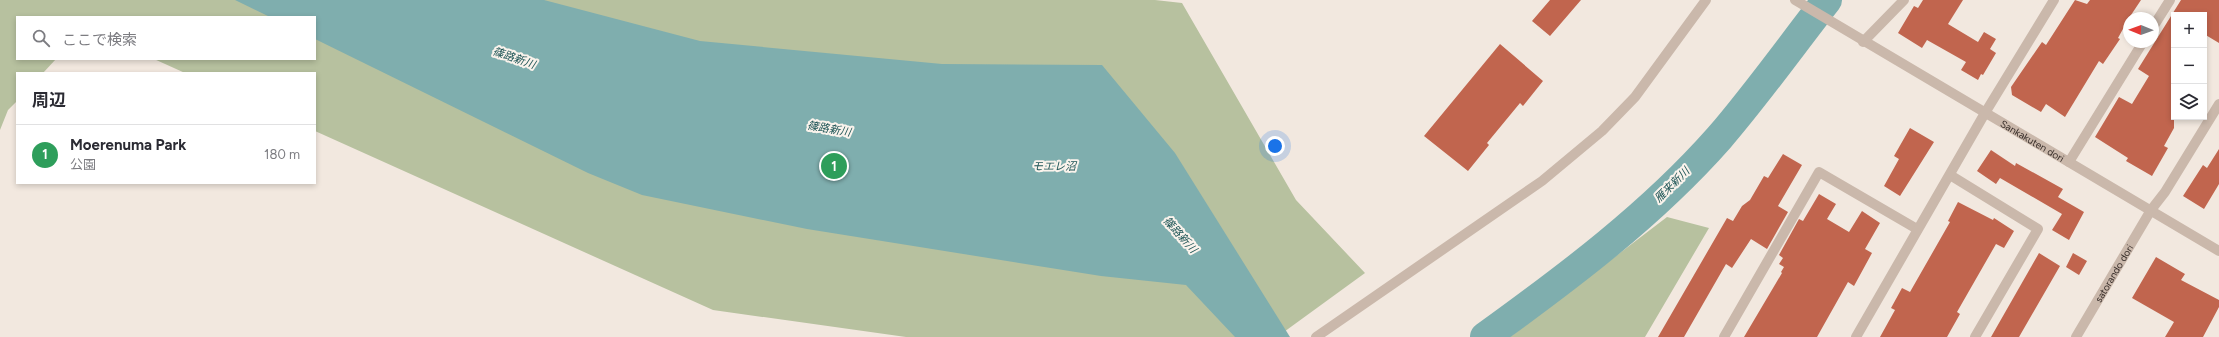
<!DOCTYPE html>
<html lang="ja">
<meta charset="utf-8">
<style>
:root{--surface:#fff;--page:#f2f2f3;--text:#2b2b33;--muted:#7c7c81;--line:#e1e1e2;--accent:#d93025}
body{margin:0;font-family:Figtree,"Noto Sans JP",sans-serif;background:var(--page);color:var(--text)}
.controls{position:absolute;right:12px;top:12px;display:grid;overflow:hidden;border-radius:0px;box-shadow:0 2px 6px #0003}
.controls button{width:36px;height:36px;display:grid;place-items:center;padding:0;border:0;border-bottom:1px solid var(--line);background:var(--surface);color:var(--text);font:20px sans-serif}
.compass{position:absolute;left:2123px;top:12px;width:36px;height:36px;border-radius:50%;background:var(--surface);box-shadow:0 2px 6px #0003;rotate:271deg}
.you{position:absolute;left:1275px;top:146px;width:14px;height:14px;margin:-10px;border:3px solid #fff;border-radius:50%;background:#1a73e8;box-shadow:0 0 0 6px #1a73e833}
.badge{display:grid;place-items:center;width:26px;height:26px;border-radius:50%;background:var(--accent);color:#fff;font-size:13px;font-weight:700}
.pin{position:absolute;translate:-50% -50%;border:2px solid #fff;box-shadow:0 1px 4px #0006}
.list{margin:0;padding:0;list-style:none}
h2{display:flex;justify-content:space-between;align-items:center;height:52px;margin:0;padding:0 16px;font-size:17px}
h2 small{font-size:13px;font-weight:400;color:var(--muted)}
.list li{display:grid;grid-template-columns:26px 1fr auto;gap:12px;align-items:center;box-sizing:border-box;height:60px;padding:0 16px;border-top:1px solid var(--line)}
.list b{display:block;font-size:15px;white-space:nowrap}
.list p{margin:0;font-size:13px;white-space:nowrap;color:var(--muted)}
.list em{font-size:13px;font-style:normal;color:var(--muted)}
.icon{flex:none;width:22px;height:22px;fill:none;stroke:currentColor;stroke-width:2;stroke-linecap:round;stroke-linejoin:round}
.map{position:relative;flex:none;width:2219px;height:337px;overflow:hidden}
.search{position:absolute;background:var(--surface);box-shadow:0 2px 6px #0003;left:16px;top:16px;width:300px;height:44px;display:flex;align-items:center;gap:10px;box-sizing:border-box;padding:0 14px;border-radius:0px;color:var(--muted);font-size:15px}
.panel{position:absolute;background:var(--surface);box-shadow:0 2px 6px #0003;left:16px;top:72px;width:300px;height:112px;border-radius:0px}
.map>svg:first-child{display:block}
.green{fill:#b7c19f}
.water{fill:#7faeae}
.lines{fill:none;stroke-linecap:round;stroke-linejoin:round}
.river{stroke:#7faeae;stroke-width:30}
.building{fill:#c1654e}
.minor{stroke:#cab8ab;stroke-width:10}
.labels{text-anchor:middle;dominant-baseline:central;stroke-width:4;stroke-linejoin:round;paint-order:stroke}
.street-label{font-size:10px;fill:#382e2a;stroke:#faf3ec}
.water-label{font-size:11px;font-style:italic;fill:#215758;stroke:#faf3ec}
</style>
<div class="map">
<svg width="2219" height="337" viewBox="0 0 2219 337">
<rect width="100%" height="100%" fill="#f2e8df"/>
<path class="green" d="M 0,0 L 1155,0 L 1182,3 L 1296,200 L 1365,273 L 1277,337 L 906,337 L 713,310 L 315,131 L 315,73 L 185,73 L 154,59 L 315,59 L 315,17 L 17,17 L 17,59 L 56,59 L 43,73 L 17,73 L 17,101 L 8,110 L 0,130 Z
M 1667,217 L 1709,228 L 1645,337 L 1510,337 Z"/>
<path class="water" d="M 235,0 L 544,0 L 700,41 L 942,64 L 1102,65 L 1175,153 L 1290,337 L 1235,337 L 1186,285 L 1101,276 L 807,229 L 642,195 L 588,173 L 315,39 L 315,17 L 270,17 Z"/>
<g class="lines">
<path class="river" d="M 1485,337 C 1568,277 1651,215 1719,138 C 1757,94 1791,46 1827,0"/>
</g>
<path class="building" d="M 1550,0 L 1581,0 L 1550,36 L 1532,21 Z
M 1923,0 L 1963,0 L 1948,24 L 1978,42 L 1984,32 L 1996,39 L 1990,49 L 1996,53 L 1983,75 L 1981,74 L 1978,80 L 1961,70 L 1966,62 L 1927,40 L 1922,48 L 1898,33 L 1914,6 L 1918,8 Z
M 2075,0 L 2087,4 L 2090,0 L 2141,0 L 2129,18 L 2118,38 L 2120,39 L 2103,64 L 2099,61 L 2065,117 L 2046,104 L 2041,112 L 2012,95 L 2011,87 L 2042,42 L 2046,45 Z
M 2181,0 L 2219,0 L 2219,43 L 2204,34 L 2204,15 L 2174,15 L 2174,128 L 2164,146 L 2168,148 L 2152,176 L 2126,161 L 2128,158 L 2095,137 L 2119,97 L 2132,104 L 2149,76 L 2138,69 Z
M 1500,44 L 1543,81 L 1523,106 L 1520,103 L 1487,143 L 1489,145 L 1468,171 L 1424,136 Z
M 1910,128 L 1934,142 L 1900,196 L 1884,186 L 1899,159 L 1894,156 Z
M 2219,149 L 2219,184 L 2204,209 L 2183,196 L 2203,165 L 2207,168 Z
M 1991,150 L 2015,166 L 2016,163 L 2063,189 L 2058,197 L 2084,212 L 2069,240 L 2052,230 L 2062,214 L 2000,178 L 1996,184 L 1977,171 Z
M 1783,154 L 1802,165 L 1778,206 L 1788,212 L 1767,249 L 1751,239 L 1732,268 L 1726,264 L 1684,337 L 1658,337 L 1727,218 L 1733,221 L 1742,206 L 1750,200 L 1764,176 L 1768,178 Z
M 1819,194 L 1836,204 L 1827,219 L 1849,232 L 1862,211 L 1880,223 L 1865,249 L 1872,253 L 1854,286 L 1848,282 L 1817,337 L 1744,337 L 1782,273 L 1781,272 L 1784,267 L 1779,264 L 1783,258 L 1779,255 L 1799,219 L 1803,221 Z
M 1958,202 L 1993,220 L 1994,218 L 2014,231 L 2004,248 L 1996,244 L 1957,312 L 1960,314 L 1947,337 L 1880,337 L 1895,310 L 1891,308 L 1902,288 L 1910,292 L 1950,222 L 1948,221 Z
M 2039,253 L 2060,266 L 2019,337 L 1991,337 Z
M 2073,253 L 2087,261 L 2079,275 L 2066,267 Z
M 2156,257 L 2185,274 L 2181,280 L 2219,300 L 2219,307 L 2203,337 L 2165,337 L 2174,322 L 2132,298 Z"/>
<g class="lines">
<g class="minor">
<path id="s1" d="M 1795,0 L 2219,251"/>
<path d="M 2153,27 L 2170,0"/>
<path d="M 1863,42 L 1904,0"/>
<path d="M 2069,162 L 2143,42"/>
<path d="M 1950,175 L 2038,229 L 1975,337"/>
<path d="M 1316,337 L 1542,181 L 1602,131 L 1635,97 L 1706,0"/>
<path d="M 1724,337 L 1819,172 L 1917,229"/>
<path d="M 1856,337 L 1985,113 L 2054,0"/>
<path id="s2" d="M 2076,337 L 2151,210 L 2165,192 L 2219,104"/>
</g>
</g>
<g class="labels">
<g class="street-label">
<text stroke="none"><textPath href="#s1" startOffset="276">Sankakuten dori</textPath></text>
<text stroke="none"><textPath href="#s2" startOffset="74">satorando dori</textPath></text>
</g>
<g class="water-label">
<text transform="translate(514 58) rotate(19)">篠路新川</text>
<text transform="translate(829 129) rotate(10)">篠路新川</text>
<text x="1054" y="166">モエレ沼</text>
<text transform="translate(1672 185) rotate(-45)">雁来新川</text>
<text transform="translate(1180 235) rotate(48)">篠路新川</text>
</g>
</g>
</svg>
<div class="controls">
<button>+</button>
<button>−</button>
<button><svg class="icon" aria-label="layers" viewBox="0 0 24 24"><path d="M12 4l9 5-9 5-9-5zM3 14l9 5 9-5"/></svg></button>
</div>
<svg class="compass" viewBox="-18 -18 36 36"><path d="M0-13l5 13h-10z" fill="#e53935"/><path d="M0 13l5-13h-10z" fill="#7c7c81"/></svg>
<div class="you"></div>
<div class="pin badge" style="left:834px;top:166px;background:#2e9e5b">1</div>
<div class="search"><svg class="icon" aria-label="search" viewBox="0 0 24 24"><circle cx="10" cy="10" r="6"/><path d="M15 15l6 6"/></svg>ここで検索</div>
<section class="panel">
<h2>周辺<small></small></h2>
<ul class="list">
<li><span class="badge" style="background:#2e9e5b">1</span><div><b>Moerenuma Park</b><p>公園</p></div><em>180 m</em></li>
</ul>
</section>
</div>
